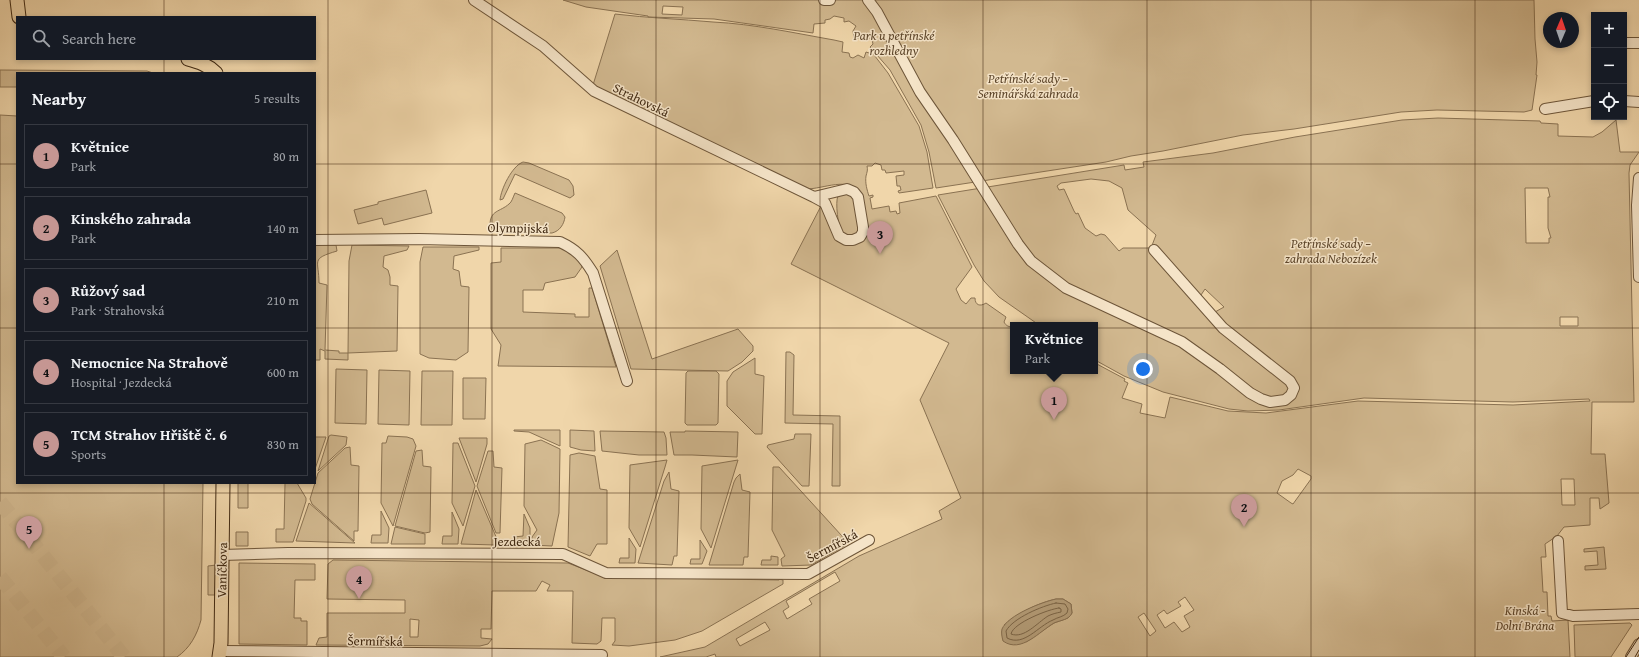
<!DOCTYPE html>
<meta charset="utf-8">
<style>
:root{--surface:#171b24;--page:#242831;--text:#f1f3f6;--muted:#9ea1a6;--line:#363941;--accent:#c59692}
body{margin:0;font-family:"Gentium Book Plus",serif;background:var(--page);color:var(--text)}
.controls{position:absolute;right:12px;top:12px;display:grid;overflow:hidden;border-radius:0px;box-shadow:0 2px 6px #0003}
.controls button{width:36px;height:36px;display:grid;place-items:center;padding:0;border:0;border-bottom:1px solid var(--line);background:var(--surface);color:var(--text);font:20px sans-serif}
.compass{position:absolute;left:1543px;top:12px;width:36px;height:36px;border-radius:50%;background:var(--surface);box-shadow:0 2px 6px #0003;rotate:2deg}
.you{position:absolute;left:1143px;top:369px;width:14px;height:14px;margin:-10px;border:3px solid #fff;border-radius:50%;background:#1a73e8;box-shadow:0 0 0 6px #1a73e833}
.badge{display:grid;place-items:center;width:26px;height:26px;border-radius:50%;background:var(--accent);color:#111;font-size:13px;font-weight:700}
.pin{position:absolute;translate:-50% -33px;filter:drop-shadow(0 1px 2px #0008)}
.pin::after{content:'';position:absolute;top:21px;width:14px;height:12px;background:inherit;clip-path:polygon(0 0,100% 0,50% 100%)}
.popup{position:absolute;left:1010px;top:322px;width:88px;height:52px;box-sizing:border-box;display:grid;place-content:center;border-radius:0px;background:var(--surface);filter:drop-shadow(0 1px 3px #0005);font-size:13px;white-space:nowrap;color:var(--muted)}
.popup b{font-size:15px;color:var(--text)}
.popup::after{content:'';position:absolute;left:50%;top:100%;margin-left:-8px;border:8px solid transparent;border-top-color:var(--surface)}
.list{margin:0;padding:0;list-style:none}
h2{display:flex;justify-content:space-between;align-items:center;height:52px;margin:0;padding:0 16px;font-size:17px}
h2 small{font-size:13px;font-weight:400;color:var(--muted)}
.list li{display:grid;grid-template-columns:26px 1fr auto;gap:12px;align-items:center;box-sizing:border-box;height:64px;margin:0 8px 8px;padding:0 8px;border:1px solid var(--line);border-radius:0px}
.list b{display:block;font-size:15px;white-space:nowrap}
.list p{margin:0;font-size:13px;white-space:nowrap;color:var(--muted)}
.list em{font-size:13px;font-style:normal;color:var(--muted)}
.icon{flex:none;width:22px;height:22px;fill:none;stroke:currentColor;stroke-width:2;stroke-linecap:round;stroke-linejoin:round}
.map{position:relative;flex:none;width:1639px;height:657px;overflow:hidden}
.search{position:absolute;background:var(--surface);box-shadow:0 2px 6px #0003;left:16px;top:16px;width:300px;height:44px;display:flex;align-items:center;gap:10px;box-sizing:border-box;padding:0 14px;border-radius:0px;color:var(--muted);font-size:15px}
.panel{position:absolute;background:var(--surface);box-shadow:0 2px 6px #0003;left:16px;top:72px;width:300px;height:412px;border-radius:0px}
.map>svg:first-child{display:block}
.green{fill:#d2b990;stroke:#8a7252;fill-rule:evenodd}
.water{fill:#b49c77;stroke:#866e4f}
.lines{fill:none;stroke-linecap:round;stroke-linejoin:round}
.shore{stroke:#7a6345;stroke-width:1}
.highway-tunnel{stroke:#cdb48c;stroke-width:15;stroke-dasharray:15 8;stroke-linecap:butt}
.minor-casing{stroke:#6d5539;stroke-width:12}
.major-casing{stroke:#412a13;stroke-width:15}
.minor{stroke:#f5e4c8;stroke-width:10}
.major{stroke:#f0d6aa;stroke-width:13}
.tram{stroke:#412a13;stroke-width:1}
.grid{fill:none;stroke:#412a13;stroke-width:1;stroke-opacity:0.55}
.labels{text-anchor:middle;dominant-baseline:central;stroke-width:3;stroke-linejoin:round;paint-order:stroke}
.park-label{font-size:13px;font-style:italic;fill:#5e472c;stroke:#f5e4c8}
.street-label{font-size:13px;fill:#412a13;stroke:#f5e4c8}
</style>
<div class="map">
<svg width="1639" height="657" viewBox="0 0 1639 657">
<rect width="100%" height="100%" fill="#f0d6aa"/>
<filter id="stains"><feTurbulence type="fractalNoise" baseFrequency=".005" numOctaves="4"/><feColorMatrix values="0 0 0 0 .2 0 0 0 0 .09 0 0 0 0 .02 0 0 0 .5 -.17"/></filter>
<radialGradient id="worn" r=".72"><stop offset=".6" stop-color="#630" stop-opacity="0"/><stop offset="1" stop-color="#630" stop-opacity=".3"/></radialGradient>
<path class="green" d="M 563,0 L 1534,0 L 1535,39 L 1537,62 L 1536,75 L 1537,75 L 1532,110 L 1524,112 L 1437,110 L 1401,112 L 1294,129 L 1243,135 L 1163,151 L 1131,156 L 1106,162 L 936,188 L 929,152 L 921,125 L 890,70 L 870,47 L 873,44 L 872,40 L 868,38 L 854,38 L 853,31 L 856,26 L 849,21 L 844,22 L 844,18 L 834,16 L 830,19 L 825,20 L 825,23 L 814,24 L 813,33 L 714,19 L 648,17 L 648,16 L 586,7 ZM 663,6 L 683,7 L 682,15 L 662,14 Z
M 615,14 C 648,18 680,19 713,22 C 754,24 794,33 834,40 L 843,42 L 842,52 L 849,53 L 850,57 L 853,58 L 858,55 L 864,58 L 866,52 L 869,53 L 871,51 L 888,73 L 919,126 L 927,152 L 933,188 L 899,193 L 898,191 L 901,190 L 900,186 L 897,186 L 896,176 L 904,175 L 904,171 L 886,173 L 885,170 L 882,170 L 881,165 L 875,163 L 872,166 L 867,166 C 868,170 867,172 866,176 C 865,183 867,190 869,196 L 873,195 L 873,197 L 870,198 L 872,209 L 889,206 L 890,212 L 896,211 L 897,214 L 900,213 L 899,203 L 936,196 L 972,267 L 956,289 L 961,300 L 966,304 L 971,298 L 975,298 C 975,305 980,307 986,303 L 1006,317 L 1004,322 C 1006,326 1009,327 1013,327 L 1013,371 L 1095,371 L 1095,363 L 1125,379 L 1124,381 L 1128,383 L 1122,398 L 1142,404 L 1140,413 L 1165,418 L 1170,397 L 1228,411 L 1266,413 L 1358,401 L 1513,405 L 1590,401 L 1589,399 L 1513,402 L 1364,398 L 1279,410 L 1248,411 L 1229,409 L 1163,392 L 1124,376 L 1095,360 L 1095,325 L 1039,325 L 999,297 L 984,281 L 974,265 L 938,195 L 1124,165 L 1125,170 L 1144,167 L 1143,162 L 1213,153 L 1295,137 L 1402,120 L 1438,118 L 1540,121 L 1541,123 L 1558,124 L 1558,136 L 1593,137 L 1602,132 L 1616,120 L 1620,152 L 1639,152 L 1630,165 L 1629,173 L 1634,402 L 1592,402 L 1591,454 L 1605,454 L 1609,503 L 1600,509 L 1599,498 L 1590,498 L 1590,525 L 1564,527 L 1557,536 L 1545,544 L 1546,557 L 1541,557 L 1543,592 L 1547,592 L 1548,616 L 1551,616 L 1552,621 L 1568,620 L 1570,657 L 716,657 L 715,654 L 706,657 L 660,657 L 705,647 L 859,556 L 942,519 L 939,511 L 961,498 L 920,400 L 949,343 L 791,264 L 821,206 L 822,207 L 835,236 L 859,242 L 861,193 C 848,176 824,189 806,189 L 593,85 ZM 1091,179 L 1109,181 L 1122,188 L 1128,210 L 1156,235 L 1151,248 L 1123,248 L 1119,251 L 1105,235 L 1101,234 L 1096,236 L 1085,228 L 1078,213 L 1076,214 L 1074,211 L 1064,189 L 1059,190 L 1057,186 L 1061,183 ZM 1525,188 L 1548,188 L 1550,197 L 1548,197 L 1548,228 L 1551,238 L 1549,238 L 1549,243 L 1526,243 ZM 1205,289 L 1224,307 L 1215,312 L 1199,298 ZM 1560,317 L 1578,317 L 1578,326 L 1560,326 ZM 1298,469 L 1311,476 L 1311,479 L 1293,504 L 1291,503 L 1277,493 L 1282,481 L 1293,475 ZM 1561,479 L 1574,479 L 1575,505 L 1562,505 ZM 835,572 L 840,581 L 809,599 L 812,604 L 787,619 L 783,611 L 789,607 L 786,601 ZM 1185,597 L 1194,610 L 1184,616 L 1190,627 L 1182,632 L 1174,622 L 1165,628 L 1157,615 L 1164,610 L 1167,614 L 1181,606 L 1178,602 ZM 1056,599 L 1063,599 L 1071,604 L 1072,613 L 1068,618 L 1054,623 L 1026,642 L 1004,625 C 1018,613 1038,603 1056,599 ZM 1144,613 L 1156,631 L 1150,636 L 1138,617 ZM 765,622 L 770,630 L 740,646 L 736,639 Z
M 0,70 L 147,71 L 153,73 L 17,73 L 17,87 L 0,87 Z
M 0,115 L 17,116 L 17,483 L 203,483 L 201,620 C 197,635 190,648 177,657 L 0,657 Z
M 523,162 L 529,163 L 569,180 L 573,186 L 574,195 L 570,198 L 515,174 L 503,199 L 500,200 C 501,189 512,166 523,162 Z
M 426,190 L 432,213 L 384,225 L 382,218 L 358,224 L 354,210 L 378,204 L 378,202 Z
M 515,193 L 562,213 L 565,217 C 564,224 560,231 552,233 L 495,232 L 490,225 C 490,210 500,212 509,204 C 512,202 513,197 515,193 Z
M 843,193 L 850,195 L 854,199 L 859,230 L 856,235 L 851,237 C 847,236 845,235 842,232 C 838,227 835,202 838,196 Z
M 315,245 L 336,245 L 337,251 C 310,259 319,260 319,283 L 327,285 L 325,350 L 339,351 L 339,353 L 348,353 L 349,261 L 352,245 L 409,246 L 407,250 L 384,256 L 383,267 L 388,270 L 390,277 L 390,285 L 398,286 L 397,351 L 348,353 L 348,360 L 325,359 L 325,351 L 320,349 L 320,360 L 315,360 Z
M 423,247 L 479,247 L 479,250 L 454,256 L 453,269 L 459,271 L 461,286 L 469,287 L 468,352 L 456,360 L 429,358 L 420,354 L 420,262 Z
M 501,248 L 561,248 L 573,253 L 581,263 L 582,267 L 575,277 L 545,283 L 543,290 L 523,290 L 523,312 L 575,314 L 575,317 L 589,317 L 589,288 L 592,288 L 616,367 L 498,366 L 501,345 L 491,329 L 491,263 L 501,262 Z
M 617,250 L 652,359 L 738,329 L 753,346 L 753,351 L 742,362 L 728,371 L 631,369 L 600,266 Z
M 786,352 L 790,352 L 794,355 L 793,415 L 840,416 L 840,486 L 832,486 L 833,424 L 785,423 Z
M 755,358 L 755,374 L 764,376 L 762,434 L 755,434 L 727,406 L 727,381 L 733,372 Z
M 336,369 L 367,370 L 366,424 L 335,423 Z
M 379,370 L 410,371 L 409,425 L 378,424 Z
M 422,371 L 453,371 L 452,425 L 421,425 Z
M 688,371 L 716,371 L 719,374 L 718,423 L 716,425 L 687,425 L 685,423 L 686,373 Z
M 463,378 L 486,378 L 485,419 L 463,419 Z
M 514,430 L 560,430 L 560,446 L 529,432 L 514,431 Z
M 570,430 L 594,431 L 595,451 L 581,450 L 570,447 Z
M 600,431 L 664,432 L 666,438 L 667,455 L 639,455 L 602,451 Z
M 685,431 L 738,432 L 737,457 L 692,455 L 674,455 L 670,432 L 685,432 Z
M 795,434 L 811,434 L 809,486 L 802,486 L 767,447 L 768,445 L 794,439 Z
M 331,435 L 347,437 L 346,445 L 318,471 L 329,436 Z
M 388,436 L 407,437 L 413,439 L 416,446 L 393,526 L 381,503 L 382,443 L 386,443 Z
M 315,437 L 326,437 L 315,469 Z
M 459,438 L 487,438 L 487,444 L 476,482 Z
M 541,440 L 560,449 L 559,513 L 552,546 L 532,545 L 532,537 L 537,530 L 524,506 L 525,444 Z
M 453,443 L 458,443 L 475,486 L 463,526 L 452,503 Z
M 350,447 L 351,465 L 359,466 L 358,531 L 354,531 L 354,541 L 312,504 L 310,499 L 318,473 L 345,448 Z
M 422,450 L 423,466 L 431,467 L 430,532 L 425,533 L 395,526 L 416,451 Z
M 488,451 L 493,451 L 494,467 L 502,468 L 500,533 L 496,533 L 477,486 Z
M 579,453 L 595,456 L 600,489 L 607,490 L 607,544 L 597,544 L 590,556 L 568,547 L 570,455 Z
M 667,460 L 665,467 L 640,547 L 629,528 L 630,465 Z
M 738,460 L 711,548 L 701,529 L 702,466 Z
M 773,467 L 779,467 L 842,536 L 846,545 L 811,565 L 782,566 L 781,559 L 785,556 L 772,530 Z
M 669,472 L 671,489 L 679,491 L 677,556 L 674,556 L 672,565 L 638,563 L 664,481 Z
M 740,474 L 742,490 L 750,492 L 748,557 L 744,557 L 743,565 L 709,565 L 734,482 L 736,478 Z
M 238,483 L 248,483 L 248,508 L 238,508 Z
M 285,483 L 297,483 L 306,498 L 306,501 L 293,542 L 276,542 L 276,529 L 284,529 Z
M 476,490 L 497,539 L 496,545 L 461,544 Z
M 309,503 L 355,543 L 296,541 Z
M 381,511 L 389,528 L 388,543 L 371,543 L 372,535 L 381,535 Z
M 452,512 L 459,529 L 458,544 L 442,544 L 443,536 L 452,536 Z
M 524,514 L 530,528 L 530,545 L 513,545 L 514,537 L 523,536 Z
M 395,527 L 425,534 L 425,544 L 391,544 Z
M 236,532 L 248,532 L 248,546 L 236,546 Z
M 629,538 L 636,549 L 635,563 L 619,563 L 620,558 L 629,558 Z
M 700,540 L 707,551 L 702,564 L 690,564 L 691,559 L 700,559 Z
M 1604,547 L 1606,569 L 1585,570 L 1585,566 L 1598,565 L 1597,551 L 1584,552 L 1584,549 Z
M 771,556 L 778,557 L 778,565 L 761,565 L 762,560 L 771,560 Z
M 333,560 L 568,563 L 604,577 L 779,580 L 779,579 L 783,580 L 783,584 L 702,631 L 675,640 L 629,646 L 612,645 L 615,641 L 615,618 L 602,618 L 601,641 L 597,644 L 572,643 L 573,591 L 547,591 L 550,585 L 542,581 L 536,591 L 492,591 L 491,629 L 481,629 L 481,638 L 492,639 L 488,644 L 480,646 L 316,645 L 319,638 L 327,637 L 327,613 L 405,613 L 405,600 L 327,599 L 328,564 ZM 410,619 L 419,620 L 418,637 L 410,637 Z
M 239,563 L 315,564 L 315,580 L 295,580 L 294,618 L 301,618 L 301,621 L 307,621 L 307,645 L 239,644 Z
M 216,565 L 215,595 L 208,595 L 208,566 Z
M 1630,623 L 1632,625 L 1611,657 L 1575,657 L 1574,625 Z"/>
<path class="water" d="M 1056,599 L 1063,599 L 1071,604 L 1072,613 C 1069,620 1061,620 1054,623 C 1040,631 1021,654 1003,641 C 1002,637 1001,633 1002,629 C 1008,615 1042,602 1056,599 Z"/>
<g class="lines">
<path class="shore" d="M 1056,603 L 1065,604 L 1068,609 L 1067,613 C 1063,617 1058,617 1053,620 C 1038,626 1024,647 1007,638 L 1006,631 C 1013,618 1042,606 1056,603 Z
M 1059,608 L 1061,609 L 1061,612 C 1056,613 1052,614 1048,616 C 1037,623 1024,639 1011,634 C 1013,623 1049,609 1059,608 Z"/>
<path class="highway-tunnel" d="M 0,502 L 124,657
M 0,577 L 64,657"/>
<g class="minor-casing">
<path id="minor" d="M 474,0 L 543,46 L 594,91 L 814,197 L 825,203 L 839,236 L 846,240 L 853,240 L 860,237 L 863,232 L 863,227 L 858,197 L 854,192 L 847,189 L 814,197
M 824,0 L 830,0
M 868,0 L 877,12 L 920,92 L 953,140 L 1018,244 L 1031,261 L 1066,288 L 1182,342 L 1220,369 L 1250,393 L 1261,399 L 1270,402 L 1285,400 L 1291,395 L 1294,388 L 1290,381 L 1223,328 L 1154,250
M 1624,43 L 1639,43
M 1624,101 L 1639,102
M 1545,109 L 1594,101
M 1639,178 L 1637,205 L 1639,277
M 315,240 L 419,239 L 560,242 C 577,250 583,257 593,273 L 627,381
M 1558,541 L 1562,613 L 1573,616 L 1639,614
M 222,555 L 288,553 L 563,554 L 606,573 L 808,574 L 869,540
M 221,651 L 602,655
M 1631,657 L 1639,644"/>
</g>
<g class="major-casing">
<path id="major" d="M 17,0 L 19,17
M 188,59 C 199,62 208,65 216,73
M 219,657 L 221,643 L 223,483"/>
</g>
<use href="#minor" class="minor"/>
<use href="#major" class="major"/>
<path class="tram" d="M 1626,657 L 1639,637
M 1635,657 L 1639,650"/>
</g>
<path class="grid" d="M 164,0 L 164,17M 328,0 L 328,657M 492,0 L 492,657M 656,0 L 656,657M 820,0 L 820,657M 983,0 L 983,657M 1147,0 L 1147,657M 1311,0 L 1311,657M 1475,0 L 1475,657M 164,59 L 164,73M 0,164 L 17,164M 315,164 L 1639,164M 0,328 L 17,328M 315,328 L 1639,328M 164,483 L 164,657M 0,493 L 1639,493"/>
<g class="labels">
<g class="park-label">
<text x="894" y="35">Park u petřínské<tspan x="894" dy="15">rozhledny</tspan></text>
<text x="1028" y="78">Petřínské sady –<tspan x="1028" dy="15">Seminářská zahrada</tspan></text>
<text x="1331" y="243">Petřínské sady –<tspan x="1331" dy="15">zahrada Nebozízek</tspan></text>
<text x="1525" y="610">Kinská -<tspan x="1525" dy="15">Dolní Brána</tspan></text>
</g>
<g class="street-label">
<text transform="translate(641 100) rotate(26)">Strahovská</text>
<text transform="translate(518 228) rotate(1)">Olympijská</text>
<text x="517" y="541">Jezdecká</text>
<text transform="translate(832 546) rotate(-28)">Šermířská</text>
<text transform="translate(222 570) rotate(-89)">Vaníčkova</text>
<text transform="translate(375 641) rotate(1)">Šermířská</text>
</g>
</g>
<rect width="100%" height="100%" filter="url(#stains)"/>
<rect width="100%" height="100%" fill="url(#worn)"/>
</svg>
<div class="controls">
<button>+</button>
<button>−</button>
<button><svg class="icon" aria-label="locate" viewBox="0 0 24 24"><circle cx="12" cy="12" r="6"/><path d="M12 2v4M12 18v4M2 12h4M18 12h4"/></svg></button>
</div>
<svg class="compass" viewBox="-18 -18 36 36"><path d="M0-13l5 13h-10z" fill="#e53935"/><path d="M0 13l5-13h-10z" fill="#9ea1a6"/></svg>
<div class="you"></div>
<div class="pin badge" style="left:1054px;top:420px">1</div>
<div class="popup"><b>Květnice</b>Park</div>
<div class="pin badge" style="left:1244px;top:527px">2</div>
<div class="pin badge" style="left:880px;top:254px">3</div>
<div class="pin badge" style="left:359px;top:599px">4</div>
<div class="pin badge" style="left:29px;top:549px">5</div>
<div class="search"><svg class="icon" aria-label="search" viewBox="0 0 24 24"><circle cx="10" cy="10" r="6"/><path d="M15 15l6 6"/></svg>Search here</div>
<section class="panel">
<h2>Nearby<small>5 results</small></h2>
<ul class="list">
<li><span class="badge">1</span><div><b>Květnice</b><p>Park</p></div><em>80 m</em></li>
<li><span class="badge">2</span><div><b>Kinského zahrada</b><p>Park</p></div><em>140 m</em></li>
<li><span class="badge">3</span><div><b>Růžový sad</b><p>Park · Strahovská</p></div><em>210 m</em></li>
<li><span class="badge">4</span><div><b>Nemocnice Na Strahově</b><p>Hospital · Jezdecká</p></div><em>600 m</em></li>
<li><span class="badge">5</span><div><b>TCM Strahov Hřiště č. 6</b><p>Sports</p></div><em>830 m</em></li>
</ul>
</section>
</div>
